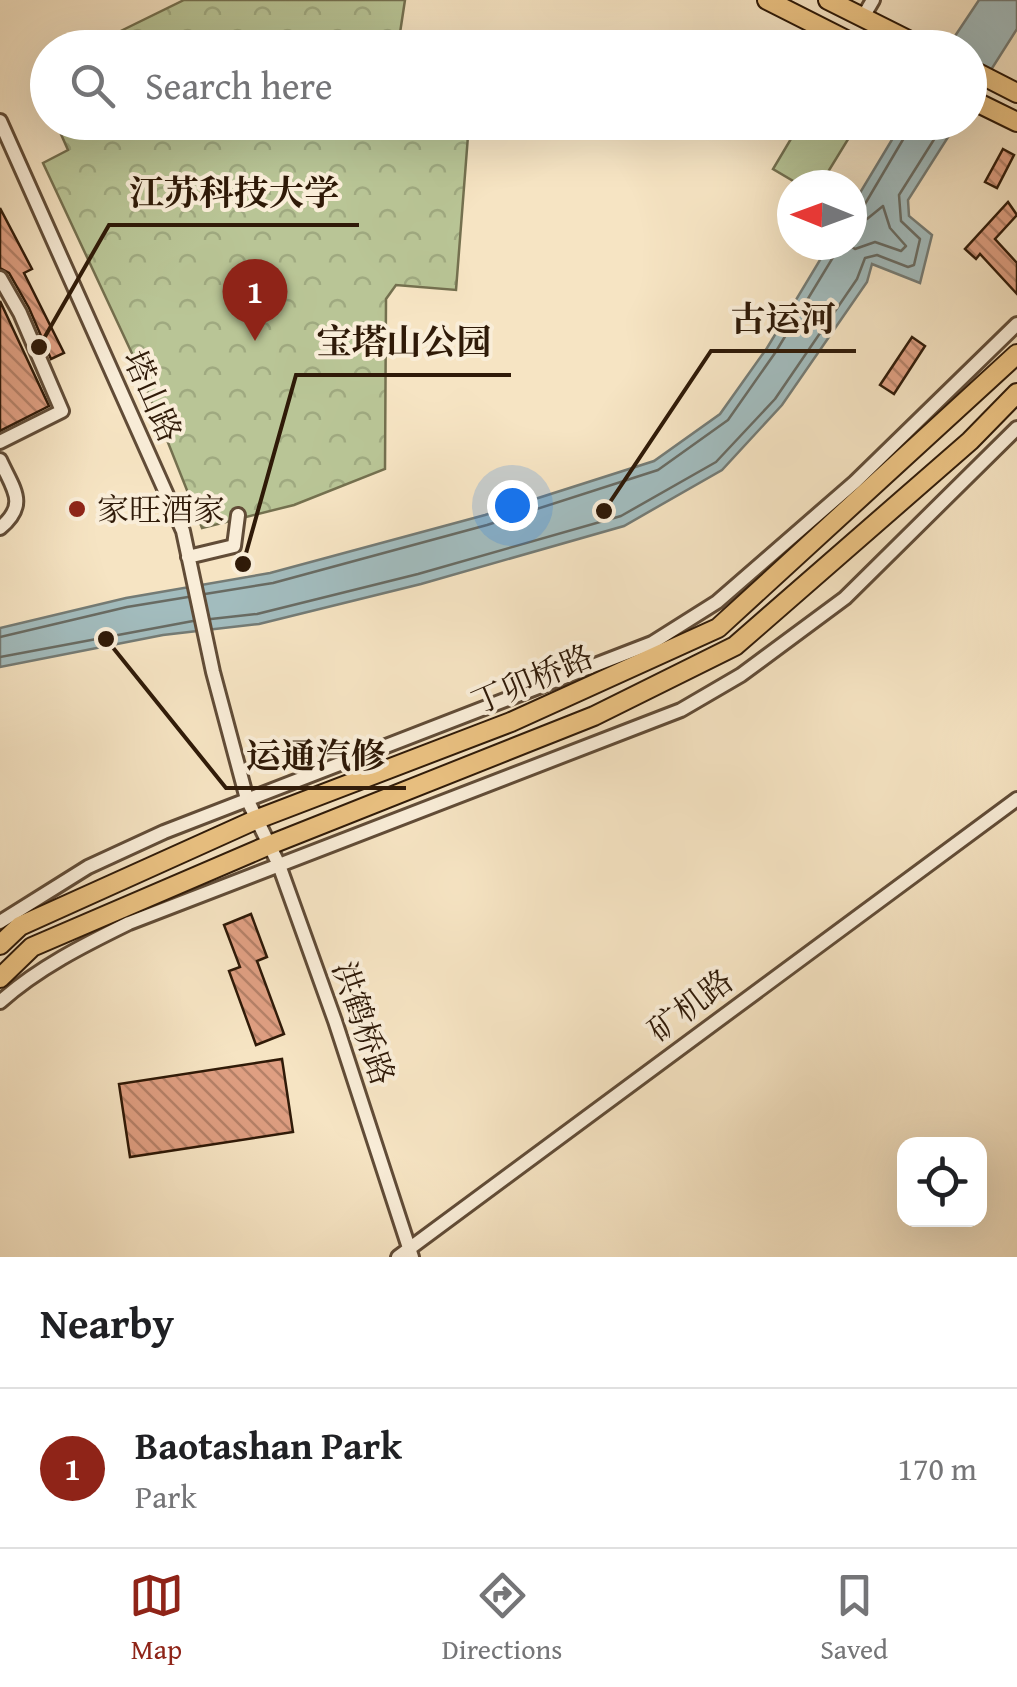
<!DOCTYPE html>
<meta charset="utf-8">
<style>
:root{--surface:#fff;--page:#f6f6f6;--text:#202124;--muted:#757577;--line:#e0e0e0;--accent:#8f2418}
body{margin:0;font-family:"Gentium Book Plus","Noto Serif SC",serif;background:var(--page);color:var(--text)}
.controls{position:absolute;right:30px;bottom:30px;display:grid;overflow:hidden;border-radius:20px;box-shadow:0 10px 40px #0002}
.controls button{width:90px;height:90px;display:grid;place-items:center;padding:0;border:0;border-bottom:2px solid var(--line);background:var(--surface);color:var(--text);font:50px sans-serif}
.compass{position:absolute;left:777px;top:170px;width:90px;height:90px;border-radius:50%;background:var(--surface);box-shadow:0 10px 40px #0002;rotate:271deg}
.you{position:absolute;left:512px;top:505px;width:35px;height:35px;margin:-25px;border:8px solid #fff;border-radius:50%;background:#1a73e8;box-shadow:0 0 0 15px #1a73e833}
.badge{display:grid;place-items:center;width:65px;height:65px;border-radius:50%;background:var(--accent);color:#fff;font-size:32px;font-weight:700}
.pin{position:absolute;translate:-50% -82px;filter:drop-shadow(0 2px 5px #0008)}
.pin::after{content:'';position:absolute;top:52px;width:35px;height:30px;background:inherit;clip-path:polygon(0 0,100% 0,50% 100%)}
.list{margin:0;padding:0;list-style:none}
h2{display:flex;justify-content:space-between;align-items:center;height:130px;margin:0;padding:0 40px;font-size:42px}
h2 small{font-size:32px;font-weight:400;color:var(--muted)}
.list li{display:grid;grid-template-columns:65px 1fr auto;gap:30px;align-items:center;box-sizing:border-box;height:160px;padding:0 40px;border-top:2px solid var(--line)}
.list b{display:block;font-size:38px;white-space:nowrap}
.list p{margin:0;font-size:32px;white-space:nowrap;color:var(--muted)}
.list em{font-size:32px;font-style:normal;color:var(--muted)}
.icon{flex:none;width:55px;height:55px;fill:none;stroke:currentColor;stroke-width:2;stroke-linecap:round;stroke-linejoin:round}
.map{position:relative;flex:none;width:1017px;height:1257px;overflow:hidden}
.search{position:absolute;background:var(--surface);box-shadow:0 10px 40px #0002;left:30px;right:30px;top:30px;height:110px;display:flex;align-items:center;gap:25px;box-sizing:border-box;padding:0 35px;border-radius:55px;color:var(--muted);font-size:38px}
.sheet{height:290px;background:var(--surface)}
nav{display:flex;justify-content:space-around;align-items:center;box-sizing:border-box;height:140px;border-top:2px solid var(--line);background:var(--surface);font-size:28px;color:var(--muted)}
nav a{display:grid;justify-items:center;gap:5px}
nav .on{color:var(--accent)}
.map>svg:first-child{display:block}
.park{fill:url(#park-crowns);stroke:#74704f;stroke-width:2.5}
.garden{fill:#b9c596;stroke:#74704f;stroke-width:2.5}
.water{fill:#a2bcbe;stroke:#747b75;stroke-width:2.5}
.lines{fill:none;stroke-linecap:round;stroke-linejoin:round}
.shore{stroke:#686b63;stroke-width:2.5}
.building{fill:url(#building-back-hatch);stroke:#2f1a08;stroke-width:2.5}
.minor-casing{stroke:#614c37;stroke-width:18}
.major-casing{stroke:#2f1a08;stroke-width:22}
.minor{stroke:#f9edd8;stroke-width:12}
.major{stroke:#ebc282;stroke-width:18}
.poi-dot{fill:#8f2418;stroke:#f9edd8;stroke-width:4}
.labels{text-anchor:middle;dominant-baseline:central;stroke-width:8;stroke-linejoin:round;paint-order:stroke}
.street-label{font-size:32px;fill:#2f1a08;stroke:#f9edd8}
.poi-label{font-size:32px;fill:#2f1a08;stroke:#f9edd8;text-anchor:start}
.leader{fill:none;stroke:#2f1a08;stroke-width:4}
.callout-dot{fill:#2f1a08;stroke:#f9edd8;stroke-width:4}
.callout-label{font-size:35px;text-anchor:middle;font-weight:bold;fill:#2f1a08;stroke:#f9edd8;stroke-width:8;stroke-linejoin:round;paint-order:stroke}
</style>
<div class="map">
<svg width="1017" height="1257" viewBox="0 0 1017 1257">
<defs>
<pattern id="park-crowns" width="20" height="18" patternUnits="userSpaceOnUse" patternTransform="scale(2.5)"><rect width="20" height="18" fill="#b9c596"/><path d="M2 6a3 3 0 1 1 6 0M12 15a3 3 0 1 1 6 0" fill="none" stroke="#9fa980"/></pattern>
<pattern id="building-back-hatch" width="6" height="6" patternUnits="userSpaceOnUse" patternTransform="scale(2.5)"><rect width="6" height="6" fill="#df9f82"/><path d="M-1 5l2 2M0 0l6 6M5-1l2 2" fill="none" stroke="#b58168"/></pattern>
</defs>
<rect width="100%" height="100%" fill="#f6e4c3"/>
<filter id="stains"><feTurbulence type="fractalNoise" baseFrequency=".002" numOctaves="4"/><feColorMatrix values="0 0 0 0 .2 0 0 0 0 .09 0 0 0 0 .02 0 0 0 .5 -.17"/></filter>
<radialGradient id="worn" r=".72"><stop offset=".6" stop-color="#630" stop-opacity="0"/><stop offset="1" stop-color="#630" stop-opacity=".3"/></radialGradient>
<path class="park" d="M 184,0 L 405,0 L 398,46 L 402,47 L 88,47 Z
M 56,123 L 469,123 L 456,290 L 396,285 L 386,299 L 385,469 L 294,505 L 202,528 L 136,362 L 43,163 L 68,150 Z"/>
<path class="garden" d="M 801,122 L 858,123 L 820,185 L 800,185 L 773,169 Z"/>
<path class="water" d="M 979,0 L 1017,0 L 1017,29 L 970,103 L 970,48 L 947,48 Z
M 902,123 L 957,123 L 908,200 L 909,216 L 932,235 L 920,283 L 872,264 L 867,282 L 782,405 L 722,470 L 624,526 L 421,584 L 259,624 L 163,635 L 0,667 L 0,628 L 126,598 L 270,573 L 485,515 L 654,461 L 720,414 L 767,348 L 829,245 L 852,245 L 852,206 Z"/>
<g class="lines">
<path class="shore" d="M 852,210 L 865,204 L 908,131 L 910,122
M 849,245 L 855,249 L 875,242 L 901,251 L 906,246 L 890,228 L 883,206 L 867,219 L 852,222
M 205,594 L 273,583 L 487,525 L 658,470 L 728,420 L 775,353 L 835,254 L 837,245
M 211,619 L 257,614 L 418,574 L 621,516 L 716,462 L 775,399 L 857,279 L 865,258 L 877,255 L 908,267 L 914,265 L 920,239 L 901,221 L 899,195 L 945,122
M 0,637 L 127,607 L 188,597
M 0,657 L 193,621"/>
</g>
<path class="building" d="M 1003,149 L 1014,155 L 997,188 L 985,182 Z
M 1008,202 L 1017,215 L 995,239 L 1017,263 L 1017,294 L 980,254 L 976,259 L 965,249 Z
M 0,208 L 32,269 L 24,273 L 64,353 L 51,359 L 29,308 L 9,273 L 0,268 Z
M 0,301 L 49,406 L 0,431 Z
M 912,337 L 925,346 L 894,394 L 880,385 Z
M 251,914 L 267,957 L 257,961 L 284,1034 L 256,1045 L 229,971 L 240,967 L 224,925 Z
M 282,1059 L 293,1132 L 130,1157 L 119,1084 Z"/>
<g class="lines">
<g class="minor-casing">
<path id="minor" d="M 863,17 L 873,0
M 0,121 L 183,531 L 213,672 L 247,799 L 279,865 L 335,1021 L 412,1257
M 0,278 L 20,313 L 62,411 L 0,442
M 0,460 C 13,489 29,504 0,528
M 188,557 L 234,546 L 238,515
M 0,922 L 88,867 L 164,832 L 652,643 L 717,602 L 855,482 L 1017,324
M 0,1002 C 38,968 84,945 129,923 L 681,710 L 741,675 L 845,598 L 1017,428
M 398,1257 L 1017,799"/>
</g>
<g class="major-casing">
<path id="major" d="M 767,0 L 862,48
M 828,0 L 924,48
M 970,69 L 1017,93
M 970,99 L 1017,122
M 0,945 L 20,926 L 255,820 L 511,722 L 718,628 L 1017,354
M 0,978 L 32,947 L 267,846 L 594,716 L 735,646 L 970,441 L 1017,393"/>
</g>
<use href="#minor" class="minor"/>
<use href="#major" class="major"/>
</g>
<circle class="poi-dot" cx="77" cy="509" r="10"/>
<g class="labels">
<g class="street-label">
<text transform="translate(153 396) rotate(66)">塔山路</text>
<text transform="translate(532 679) rotate(-23)">丁卯桥路</text>
<text transform="translate(690 1005) rotate(-37)">矿机路</text>
<text transform="translate(364 1023) rotate(71)">洪鹤桥路</text>
</g>
<g class="poi-label">
<text x="97" y="509">家旺酒家</text>
</g>
</g>
<path class="leader" d="M39 347L109 225H359M604 511L711 351H856M243 564L296 375H511M106 639L226 788H406"/>
<g class="callout-dot">
<circle cx="39" cy="347" r="10"/>
<circle cx="604" cy="511" r="10"/>
<circle cx="243" cy="564" r="10"/>
<circle cx="106" cy="639" r="10"/>
</g>
<g class="callout-label">
<text x="234" y="205">江苏科技大学</text>
<text x="783" y="331">古运河</text>
<text x="404" y="354">宝塔山公园</text>
<text x="316" y="768">运通汽修</text>
</g>
<rect width="100%" height="100%" filter="url(#stains)"/>
<rect width="100%" height="100%" fill="url(#worn)"/>
</svg>
<div class="controls">
<button><svg class="icon" aria-label="locate" viewBox="0 0 24 24"><circle cx="12" cy="12" r="6"/><path d="M12 2v4M12 18v4M2 12h4M18 12h4"/></svg></button>
</div>
<svg class="compass" viewBox="-18 -18 36 36"><path d="M0-13l5 13h-10z" fill="#e53935"/><path d="M0 13l5-13h-10z" fill="#757577"/></svg>
<div class="you"></div>
<div class="pin badge" style="left:255px;top:341px">1</div>
<div class="search"><svg class="icon" aria-label="search" viewBox="0 0 24 24"><circle cx="10" cy="10" r="6"/><path d="M15 15l6 6"/></svg>Search here</div>
</div>
<section class="sheet">
<h2>Nearby<small></small></h2>
<ul class="list">
<li><span class="badge">1</span><div><b>Baotashan Park</b><p>Park</p></div><em>170 m</em></li>
</ul>
</section>
<nav>
<a class="on"><svg class="icon" aria-label="map" viewBox="0 0 24 24"><path d="M3 6l6-2 6 2 6-2v14l-6 2-6-2-6 2zM9 4v14M15 6v14"/></svg>Map</a>
<a><svg class="icon" aria-label="directions" viewBox="0 0 24 24"><path d="M12 3l9 9-9 9-9-9zM9 14v-3h6M13 9l2 2-2 2"/></svg>Directions</a>
<a><svg class="icon" aria-label="saved" viewBox="0 0 24 24"><path d="M7 4h10v16l-5-4-5 4z"/></svg>Saved</a>
</nav>
